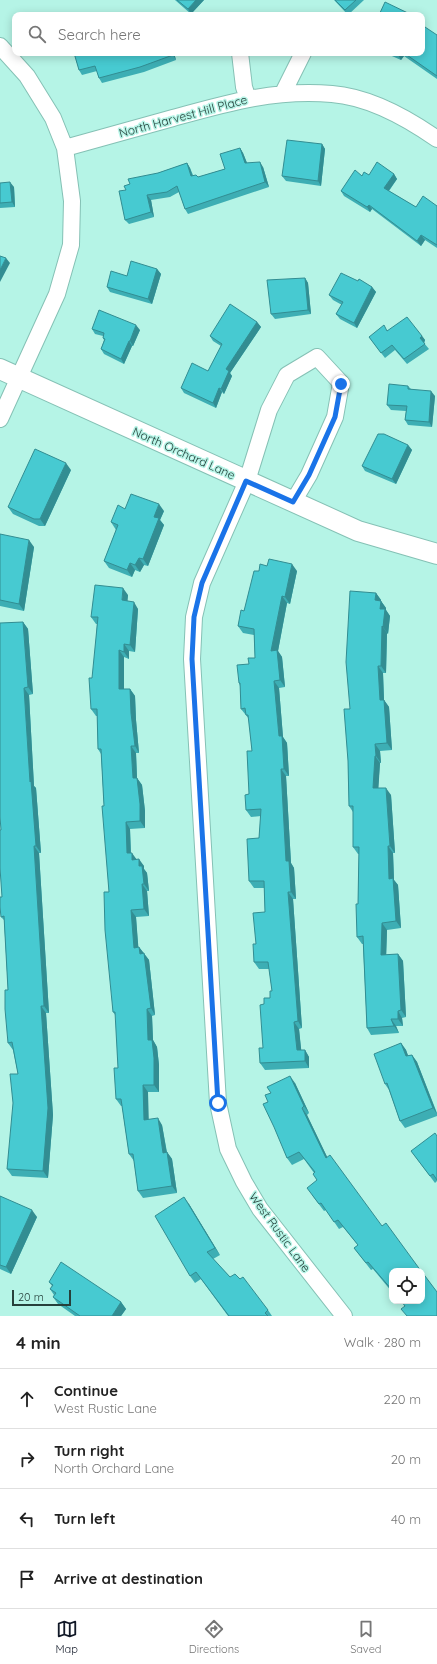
<!DOCTYPE html>
<meta charset="utf-8">
<style>
:root{--surface:#fff;--page:#f2f2f2;--text:#222;--muted:#767676;--line:#e0e0e0;--accent:#111827}
body{margin:0;font-family:Quicksand,sans-serif;background:var(--page);color:var(--text)}
.controls{position:absolute;right:12px;bottom:12px;display:grid;overflow:hidden;border-radius:8px;box-shadow:0 2px 10px #0003}
.controls button{width:36px;height:36px;display:grid;place-items:center;padding:0;border:0;border-bottom:1px solid var(--line);background:var(--surface);color:var(--text);font:20px sans-serif}
.scale{position:absolute;left:12px;bottom:10px;width:59px;box-sizing:border-box;padding-left:4px;border:2px solid #26403b;border-top:0;font-size:11px;line-height:14px;white-space:nowrap;color:#26403b;-webkit-text-stroke:3px #b5f4e6;paint-order:stroke}
.stop{position:absolute;width:12px;height:12px;margin:-9px;border:3px solid #1a73e8;border-radius:50%;background:#fff}
.stop.end{background:#1a73e8;border-color:#fff;box-shadow:0 1px 4px #0008}
.list{margin:0;padding:0;list-style:none}
h2{display:flex;justify-content:space-between;align-items:center;height:52px;margin:0;padding:0 16px;font-size:17px}
h2 small{font-size:13px;font-weight:400;color:var(--muted)}
.list li{display:grid;grid-template-columns:26px 1fr auto;gap:12px;align-items:center;box-sizing:border-box;height:60px;padding:0 16px;border-top:1px solid var(--line)}
.list b{display:block;font-size:15px;white-space:nowrap}
.list p{margin:0;font-size:13px;white-space:nowrap;color:var(--muted)}
.list em{font-size:13px;font-style:normal;color:var(--muted)}
.icon{flex:none;width:22px;height:22px;fill:none;stroke:currentColor;stroke-width:2;stroke-linecap:round;stroke-linejoin:round}
.map{position:relative;flex:none;width:437px;height:1316px;overflow:hidden}
.search{position:absolute;background:var(--surface);box-shadow:0 2px 10px #0003;left:12px;right:12px;top:12px;height:44px;display:flex;align-items:center;gap:10px;box-sizing:border-box;padding:0 14px;border-radius:8px;color:var(--muted);font-size:15px}
.sheet{height:292px;background:var(--surface)}
nav{display:flex;justify-content:space-around;align-items:center;box-sizing:border-box;height:56px;border-top:1px solid var(--line);background:var(--surface);font-size:11px;color:var(--muted)}
nav a{display:grid;justify-items:center;gap:2px}
nav .on{color:var(--accent)}
.map>svg:first-child{display:block}
.lines{fill:none;stroke-linecap:round;stroke-linejoin:round}
.minor-casing{stroke:#85c1b5;stroke-width:18}
.tertiary-casing{stroke:#85c1b5;stroke-width:22}
.minor{stroke:#fff;stroke-width:16}
.tertiary{stroke:#fff;stroke-width:20}
.wall{fill:#3daeb4}
.shaded-wall{fill:#328d92}
.building{fill:#47cad1;stroke:#328d92}
.route{stroke:#1a73e8;stroke-width:5}
.labels{text-anchor:middle;dominant-baseline:central;stroke-width:3;stroke-linejoin:round;paint-order:stroke}
.street-label{font-size:12px;fill:#26403b;stroke:#b5f4e6}
</style>
<div class="map">
<svg width="437" height="1316" viewBox="0 0 437 1316">
<rect width="100%" height="100%" fill="#b5f4e6"/>
<g class="lines">
<g class="minor-casing">
<path id="minor" d="M 0,46 L 27,76 L 53,118 L 65,148 L 72,201 L 71,245 L 57,294 L 0,419
M 240,53 L 244,87 L 248,99
M 283,93 L 303,53
M 65,148 C 101,138 137,128 173,118 C 227,103 275,89 332,94 C 370,97 407,118 437,139
M 293,502 L 309,475 L 335,417 L 341,383 L 317,357 L 287,375 L 269,410 L 247,481 L 202,583 L 194,617 L 192,659 L 218,1103 L 228,1149 L 244,1182 L 260,1209 L 344,1316"/>
</g>
<g class="tertiary-casing">
<path id="tertiary" d="M 0,369 L 358,531 L 437,554"/>
</g>
<use href="#minor" class="minor"/>
<use href="#tertiary" class="tertiary"/>
</g>
<path class="wall" d="M 175,0 L 204,0 L 191,14 Z
M 334,0 L 364,0 L 348,15 Z
M 437,35 L 437,79 L 404,56 L 401,60 L 385,53 L 422,53 Z
M 74,53 L 174,53 L 176,60 L 144,72 L 102,83 L 99,78 L 97,71 L 82,75 L 79,70 Z
M 322,144 L 325,149 L 321,186 L 286,181 L 282,176 Z
M 240,148 L 243,153 L 247,163 L 263,167 L 269,187 L 188,214 L 185,209 L 179,192 L 170,197 L 151,200 L 154,217 L 129,224 L 125,220 L 126,190 L 158,173 L 187,163 L 190,168 L 193,175 L 198,177 L 225,169 Z
M 394,174 L 397,179 L 389,191 L 416,207 L 437,206 L 437,248 L 425,240 L 421,246 L 372,209 L 370,212 L 344,196 L 341,191 L 362,176 Z
M 0,183 L 14,187 L 15,207 L 0,208 Z
M 157,269 L 161,274 L 152,304 L 110,292 L 107,287 L 127,276 Z
M 305,278 L 308,283 L 311,314 L 275,319 L 271,314 Z
M 358,281 L 372,287 L 376,292 L 357,328 L 340,319 L 336,314 L 342,305 L 333,300 L 329,295 Z
M 257,322 L 261,327 L 230,373 L 232,376 L 224,394 L 222,392 L 216,408 L 184,393 L 181,388 L 208,371 L 221,346 L 213,341 L 210,336 Z
M 92,329 L 140,330 L 133,346 L 132,346 L 124,364 L 104,354 L 101,349 L 104,340 L 103,338 L 103,336 L 95,334 Z
M 388,330 L 422,336 L 425,340 L 424,343 L 429,349 L 407,364 L 395,350 L 385,358 L 369,337 Z
M 408,386 L 411,389 L 435,396 L 432,427 L 408,425 L 405,420 L 406,411 L 391,410 L 387,405 Z
M 408,445 L 412,450 L 396,484 L 365,471 L 362,466 Z
M 71,470 L 45,526 L 39,526 L 13,514 L 8,507 Z
M 125,509 L 164,511 L 160,520 L 164,525 L 148,566 L 144,565 L 140,572 L 135,570 L 132,577 L 109,568 L 104,561 L 116,530 L 111,522 Z
M 0,534 L 34,547 L 24,611 L 0,606 Z
M 267,566 L 297,571 L 290,604 L 287,603 L 278,651 L 282,657 L 285,687 L 279,688 L 283,737 L 287,743 L 289,776 L 286,776 L 291,863 L 294,868 L 296,899 L 293,899 L 302,1028 L 299,1029 L 301,1050 L 305,1050 L 309,1057 L 309,1068 L 265,1070 L 260,1063 L 263,1048 L 264,1004 L 270,998 L 272,991 L 269,969 L 259,969 L 254,962 L 256,944 L 265,912 L 264,888 L 254,888 L 249,881 L 259,838 L 261,816 L 251,817 L 246,810 L 249,794 L 252,751 L 249,719 L 241,709 L 240,686 L 239,683 L 249,664 L 255,658 L 254,635 L 243,633 L 238,626 L 244,611 L 259,571 Z
M 376,593 L 381,600 L 381,601 L 386,608 L 386,610 L 390,616 L 388,634 L 387,633 L 386,673 L 383,673 L 384,700 L 389,707 L 392,750 L 380,751 L 381,763 L 380,763 L 378,788 L 391,795 L 395,853 L 393,853 L 394,880 L 398,885 L 401,928 L 387,930 L 386,955 L 398,954 L 403,961 L 406,1017 L 402,1018 L 403,1026 L 396,1026 L 399,1033 L 371,1035 L 367,1028 L 363,944 L 362,944 L 357,937 L 358,904 L 359,854 L 358,854 L 353,847 L 353,812 L 349,806 L 348,761 L 350,709 Z
M 128,595 L 127,601 L 138,609 L 135,652 L 129,651 L 129,659 L 124,657 L 124,689 L 130,689 L 135,696 L 136,720 L 139,753 L 136,753 L 137,778 L 142,785 L 145,811 L 145,828 L 130,829 L 131,853 L 136,859 L 144,866 L 144,869 L 147,873 L 149,891 L 147,891 L 149,916 L 136,917 L 138,947 L 139,947 L 149,960 L 155,1015 L 152,1016 L 153,1040 L 157,1047 L 159,1065 L 159,1092 L 148,1092 L 148,1119 L 162,1125 L 167,1152 L 172,1159 L 177,1193 L 143,1198 L 138,1191 L 134,1161 L 129,1154 L 122,1106 L 121,1106 L 116,1099 L 118,1068 L 116,1016 L 113,1012 L 109,892 L 101,754 L 98,749 L 97,716 L 96,716 L 91,709 L 97,624 L 96,624 L 91,617 Z
M 23,622 L 28,629 L 33,694 L 29,695 L 34,786 L 36,788 L 41,853 L 39,853 L 49,1013 L 46,1013 L 53,1115 L 48,1178 L 12,1176 L 7,1169 L 18,1074 L 13,1050 L 8,1043 L 8,990 L 4,920 L 1,917 L 2,897 L 1,830 Z
M 401,1043 L 406,1050 L 408,1056 L 412,1055 L 417,1062 L 437,1113 L 437,1116 L 405,1128 L 400,1121 L 389,1090 L 385,1084 Z
M 295,1083 L 309,1113 L 307,1115 L 327,1157 L 392,1271 L 392,1292 L 373,1269 L 371,1270 L 354,1248 L 358,1245 L 343,1227 L 339,1229 L 326,1210 L 324,1211 L 312,1195 L 317,1180 L 314,1173 L 304,1159 L 292,1165 L 287,1158 L 268,1102 Z
M 437,1136 L 437,1181 L 435,1183 L 411,1151 Z
M 0,1196 L 37,1217 L 11,1274 L 0,1269 Z
M 189,1204 L 220,1255 L 213,1259 L 230,1277 L 268,1310 L 272,1316 L 228,1316 L 201,1279 L 195,1283 L 190,1276 Z
M 49,1282 L 121,1302 L 126,1309 L 121,1316 L 75,1316 L 58,1304 L 53,1297 L 54,1295 L 50,1289 L 52,1286 Z"/>
<path class="shaded-wall" d="M 196,0 L 204,0 L 191,14 L 188,9 Z
M 172,53 L 174,53 L 176,60 L 173,55 Z
M 399,53 L 402,53 L 404,56 L 401,60 L 398,55 Z
M 322,144 L 325,149 L 321,186 L 318,181 Z
M 240,148 L 243,153 L 249,168 L 245,163 Z
M 260,162 L 263,167 L 269,187 L 265,182 Z
M 187,163 L 190,168 L 194,181 L 191,176 Z
M 394,174 L 397,179 L 387,193 L 384,188 Z
M 10,182 L 14,187 L 15,207 L 12,202 Z
M 147,195 L 151,200 L 154,217 L 151,212 Z
M 369,205 L 372,209 L 370,212 L 367,207 Z
M 421,235 L 425,240 L 421,246 L 417,241 Z
M 6,258 L 10,263 L 0,282 L 0,270 Z
M 157,269 L 161,274 L 152,304 L 148,299 Z
M 305,278 L 308,283 L 311,314 L 308,310 Z
M 372,287 L 376,292 L 357,328 L 354,323 Z
M 257,322 L 261,327 L 230,373 L 232,376 L 224,394 L 221,389 L 226,369 Z
M 136,325 L 140,330 L 133,346 L 130,341 Z
M 422,336 L 425,340 L 424,343 L 420,338 Z
M 129,341 L 132,346 L 124,364 L 121,359 Z
M 219,388 L 222,392 L 216,408 L 213,403 Z
M 431,391 L 435,396 L 432,427 L 429,422 Z
M 408,445 L 412,450 L 396,484 L 392,479 Z
M 66,463 L 71,470 L 45,526 L 40,519 Z
M 159,504 L 164,511 L 160,520 L 164,525 L 148,566 L 143,559 L 154,517 Z
M 29,540 L 34,547 L 24,611 L 19,604 Z
M 139,558 L 144,565 L 140,572 L 135,565 Z
M 130,563 L 135,570 L 132,577 L 127,570 Z
M 292,564 L 297,571 L 290,604 L 285,597 Z
M 123,588 L 128,595 L 127,607 L 122,600 Z
M 376,593 L 381,600 L 380,607 L 375,600 Z
M 282,596 L 287,603 L 278,651 L 282,657 L 285,687 L 280,680 L 271,651 Z
M 381,601 L 386,608 L 386,610 L 390,616 L 388,634 L 383,627 L 380,609 Z
M 134,602 L 138,609 L 135,652 L 130,645 Z
M 23,622 L 28,629 L 33,694 L 28,687 Z
M 382,626 L 387,633 L 386,673 L 381,666 Z
M 124,644 L 129,651 L 129,659 L 124,652 Z
M 119,650 L 124,657 L 124,696 L 119,689 Z
M 378,666 L 383,673 L 384,700 L 389,707 L 392,750 L 387,743 L 380,700 Z
M 274,681 L 279,688 L 283,737 L 287,743 L 289,776 L 284,769 L 279,736 Z
M 24,688 L 29,695 L 34,786 L 36,788 L 41,853 L 36,846 L 30,782 Z
M 130,689 L 135,696 L 136,720 L 139,753 L 135,746 L 131,713 Z
M 375,744 L 380,751 L 381,763 L 376,756 Z
M 131,746 L 136,753 L 137,778 L 142,785 L 145,811 L 145,828 L 140,821 L 133,778 Z
M 375,756 L 380,763 L 378,795 L 373,788 Z
M 281,769 L 286,776 L 291,863 L 294,868 L 296,899 L 291,892 L 286,861 Z
M 386,788 L 391,795 L 395,853 L 390,846 Z
M 126,822 L 130,829 L 131,860 L 127,853 Z
M 34,846 L 39,853 L 49,1013 L 44,1006 Z
M 388,846 L 393,853 L 394,880 L 398,885 L 401,928 L 396,921 L 389,879 Z
M 132,853 L 137,860 L 132,860 Z
M 139,859 L 144,866 L 144,869 L 147,873 L 149,891 L 144,884 L 139,866 Z
M 142,884 L 147,891 L 149,916 L 144,909 Z
M 288,892 L 293,899 L 302,1028 L 298,1021 Z
M 131,910 L 136,917 L 139,955 L 134,948 Z
M 382,923 L 387,930 L 386,962 L 381,955 Z
M 139,947 L 149,960 L 155,1015 L 151,1008 Z
M 398,954 L 403,961 L 406,1017 L 401,1010 Z
M 41,1006 L 46,1013 L 53,1115 L 48,1178 L 43,1171 Z
M 147,1009 L 152,1016 L 153,1040 L 157,1047 L 159,1065 L 159,1092 L 154,1085 L 148,1040 Z
M 398,1011 L 402,1018 L 403,1026 L 398,1019 Z
M 391,1019 L 396,1026 L 399,1033 L 394,1026 Z
M 294,1022 L 299,1029 L 302,1057 L 297,1050 Z
M 401,1043 L 406,1050 L 411,1063 L 406,1056 Z
M 305,1050 L 309,1057 L 309,1068 L 305,1061 Z
M 412,1055 L 417,1062 L 437,1114 L 433,1108 Z
M 290,1076 L 295,1083 L 309,1113 L 304,1106 Z
M 143,1085 L 148,1092 L 149,1127 L 144,1120 Z
M 302,1108 L 307,1115 L 331,1165 L 326,1158 Z
M 158,1118 L 162,1125 L 168,1160 L 163,1153 Z
M 167,1152 L 172,1159 L 177,1193 L 172,1186 Z
M 184,1197 L 189,1204 L 220,1255 L 215,1248 Z
M 32,1210 L 37,1217 L 11,1274 L 6,1267 Z
M 121,1302 L 126,1309 L 121,1316 L 112,1316 Z"/>
<path class="building" d="M 177,0 L 196,0 L 188,9 Z
M 335,0 L 356,0 L 345,10 Z
M 385,2 L 412,15 L 379,15 Z
M 422,25 L 437,35 L 437,76 L 404,53 L 422,53 Z
M 74,53 L 172,53 L 173,55 L 140,67 L 99,78 L 95,66 L 79,70 Z
M 392,53 L 399,53 L 398,55 Z
M 287,140 L 322,144 L 318,181 L 282,176 Z
M 240,148 L 245,163 L 260,162 L 265,182 L 185,209 L 177,186 L 167,192 L 147,195 L 151,212 L 125,220 L 119,191 L 126,190 L 124,186 L 130,184 L 128,179 L 158,173 L 187,163 L 191,176 L 196,175 L 198,177 L 225,169 L 220,154 Z
M 377,162 L 394,174 L 384,188 L 416,207 L 423,196 L 437,206 L 437,245 L 421,235 L 417,241 L 369,205 L 367,207 L 341,191 L 355,170 L 362,176 L 364,172 L 369,175 Z
M 10,182 L 12,202 L 0,203 L 0,183 Z
M 0,256 L 6,258 L 0,270 Z
M 131,261 L 157,269 L 148,299 L 107,287 L 111,271 L 127,276 Z
M 341,273 L 358,281 L 359,279 L 372,287 L 354,323 L 336,314 L 343,302 L 329,295 Z
M 305,278 L 308,310 L 271,314 L 267,280 Z
M 230,304 L 257,322 L 226,369 L 229,371 L 221,389 L 219,388 L 213,403 L 181,388 L 192,363 L 208,371 L 222,344 L 210,336 Z
M 99,310 L 136,325 L 130,341 L 129,341 L 121,359 L 101,349 L 105,339 L 103,338 L 104,333 L 92,329 Z
M 407,317 L 422,336 L 420,338 L 425,344 L 404,359 L 392,345 L 381,353 L 369,337 L 384,325 L 387,331 Z
M 389,384 L 408,386 L 408,389 L 431,391 L 429,422 L 405,420 L 407,406 L 387,405 Z
M 378,434 L 384,434 L 408,445 L 392,479 L 362,466 Z
M 35,449 L 66,463 L 40,519 L 34,519 L 8,507 Z
M 131,494 L 159,504 L 154,517 L 159,518 L 143,559 L 139,558 L 135,565 L 130,563 L 127,570 L 104,561 L 118,525 L 111,522 L 118,505 L 125,509 Z
M 0,534 L 29,540 L 19,604 L 0,600 Z
M 269,559 L 292,564 L 285,597 L 282,596 L 271,651 L 277,650 L 280,680 L 274,681 L 279,736 L 282,736 L 284,769 L 281,769 L 286,861 L 289,861 L 291,892 L 288,892 L 298,1021 L 294,1022 L 297,1050 L 305,1050 L 305,1061 L 260,1063 L 259,1048 L 263,1048 L 260,1005 L 264,1004 L 264,998 L 270,998 L 270,991 L 272,991 L 268,962 L 254,962 L 253,944 L 256,944 L 253,913 L 265,912 L 264,881 L 249,881 L 247,839 L 259,838 L 261,809 L 246,810 L 245,795 L 249,794 L 247,751 L 252,751 L 248,715 L 246,715 L 245,708 L 241,709 L 240,683 L 239,683 L 237,665 L 249,664 L 248,658 L 255,658 L 254,629 L 238,626 L 241,610 L 244,611 L 254,571 L 259,571 L 260,564 L 267,566 Z
M 95,585 L 123,588 L 122,600 L 134,602 L 130,645 L 124,644 L 124,652 L 119,650 L 119,689 L 130,689 L 131,713 L 135,746 L 131,746 L 133,778 L 137,778 L 140,804 L 140,821 L 126,822 L 127,853 L 132,853 L 132,860 L 139,859 L 139,866 L 142,866 L 144,884 L 142,884 L 144,909 L 131,910 L 134,948 L 139,947 L 140,954 L 144,953 L 151,1008 L 147,1009 L 148,1040 L 152,1040 L 154,1058 L 154,1085 L 143,1085 L 144,1120 L 158,1118 L 163,1153 L 167,1152 L 172,1186 L 138,1191 L 133,1154 L 129,1154 L 121,1099 L 116,1099 L 114,1068 L 118,1068 L 115,1012 L 113,1012 L 105,930 L 104,892 L 109,892 L 102,806 L 104,806 L 101,749 L 98,749 L 97,709 L 91,709 L 89,678 L 92,678 L 98,617 L 91,617 Z
M 350,591 L 376,593 L 375,600 L 381,601 L 380,609 L 385,609 L 383,627 L 382,626 L 381,666 L 378,666 L 380,700 L 384,700 L 387,743 L 375,744 L 376,756 L 375,756 L 373,788 L 386,788 L 390,846 L 388,846 L 389,879 L 393,878 L 396,921 L 382,923 L 381,955 L 398,954 L 401,1010 L 398,1011 L 398,1019 L 391,1019 L 394,1026 L 367,1028 L 363,936 L 357,937 L 356,904 L 358,904 L 359,847 L 353,847 L 353,806 L 349,806 L 348,761 L 344,709 L 350,709 L 346,662 Z
M 23,622 L 28,687 L 24,688 L 30,782 L 31,781 L 36,846 L 34,846 L 44,1006 L 41,1006 L 48,1108 L 43,1171 L 7,1169 L 13,1103 L 10,1074 L 18,1074 L 12,1042 L 8,1043 L 5,1009 L 5,990 L 8,990 L 4,916 L 1,917 L 0,907 L 0,897 L 2,897 L 0,868 L 0,830 L 1,830 L 0,817 L 0,623 Z
M 401,1043 L 406,1056 L 412,1055 L 433,1108 L 400,1121 L 387,1083 L 385,1084 L 374,1054 Z
M 290,1076 L 304,1106 L 302,1108 L 326,1158 L 330,1155 L 382,1226 L 386,1223 L 421,1271 L 392,1271 L 392,1290 L 368,1262 L 366,1263 L 354,1248 L 358,1245 L 338,1220 L 334,1222 L 321,1203 L 319,1204 L 307,1188 L 317,1180 L 313,1174 L 315,1172 L 299,1152 L 287,1158 L 274,1127 L 263,1104 L 268,1102 L 265,1095 L 271,1093 L 267,1087 Z
M 435,1133 L 437,1136 L 437,1180 L 433,1174 L 430,1176 L 411,1151 Z
M 0,1196 L 32,1210 L 6,1267 L 0,1265 Z
M 184,1197 L 215,1248 L 207,1252 L 230,1277 L 235,1274 L 240,1279 L 243,1277 L 268,1310 L 265,1313 L 268,1316 L 229,1316 L 196,1272 L 190,1276 L 155,1216 Z
M 61,1262 L 121,1302 L 112,1316 L 80,1316 L 53,1297 L 56,1293 L 50,1289 L 53,1285 L 49,1282 Z
M 422,1272 L 437,1292 L 437,1316 L 407,1316 L 401,1309 L 405,1306 L 401,1301 L 422,1301 Z"/>
<g class="lines">
<path class="route" d="M 218,1103 L 192,659 L 194,617 L 202,583 L 246,481 L 293,502 L 309,475 L 335,417 L 341,384"/>
</g>
<g class="labels">
<g class="street-label">
<text transform="translate(183 116) rotate(-15)">North Harvest Hill Place</text>
<text transform="translate(184 453) rotate(24)">North Orchard Lane</text>
<text transform="translate(280 1232) rotate(54)">West Rustic Lane</text>
</g>
</g>
</svg>
<div class="controls">
<button><svg class="icon" aria-label="locate" viewBox="0 0 24 24"><circle cx="12" cy="12" r="6"/><path d="M12 2v4M12 18v4M2 12h4M18 12h4"/></svg></button>
</div>
<div class="scale">20 m</div>
<div class="stop" style="left:218px;top:1103px"></div>
<div class="stop end" style="left:341px;top:384px"></div>
<div class="search"><svg class="icon" aria-label="search" viewBox="0 0 24 24"><circle cx="10" cy="10" r="6"/><path d="M15 15l6 6"/></svg>Search here</div>
</div>
<section class="sheet">
<h2>4 min<small>Walk · 280 m</small></h2>
<ul class="list">
<li><svg class="icon" aria-label="ahead" viewBox="0 0 24 24"><path d="M12 20V5M6 11l6-6 6 6"/></svg><div><b>Continue</b><p>West Rustic Lane</p></div><em>220 m</em></li>
<li><svg class="icon" aria-label="right" viewBox="0 0 24 24"><path d="M7 20v-9h11M14 6l5 5-5 5"/></svg><div><b>Turn right</b><p>North Orchard Lane</p></div><em>20 m</em></li>
<li><svg class="icon" aria-label="left" viewBox="0 0 24 24"><path d="M17 20v-9H6M10 6l-5 5 5 5"/></svg><div><b>Turn left</b></div><em>40 m</em></li>
<li><svg class="icon" aria-label="arrive" viewBox="0 0 24 24"><path d="M6 21V4h12l-3 4 3 4H6"/></svg><div><b>Arrive at destination</b></div></li>
</ul>
</section>
<nav>
<a class="on"><svg class="icon" aria-label="map" viewBox="0 0 24 24"><path d="M3 6l6-2 6 2 6-2v14l-6 2-6-2-6 2zM9 4v14M15 6v14"/></svg>Map</a>
<a><svg class="icon" aria-label="directions" viewBox="0 0 24 24"><path d="M12 3l9 9-9 9-9-9zM9 14v-3h6M13 9l2 2-2 2"/></svg>Directions</a>
<a><svg class="icon" aria-label="saved" viewBox="0 0 24 24"><path d="M7 4h10v16l-5-4-5 4z"/></svg>Saved</a>
</nav>
